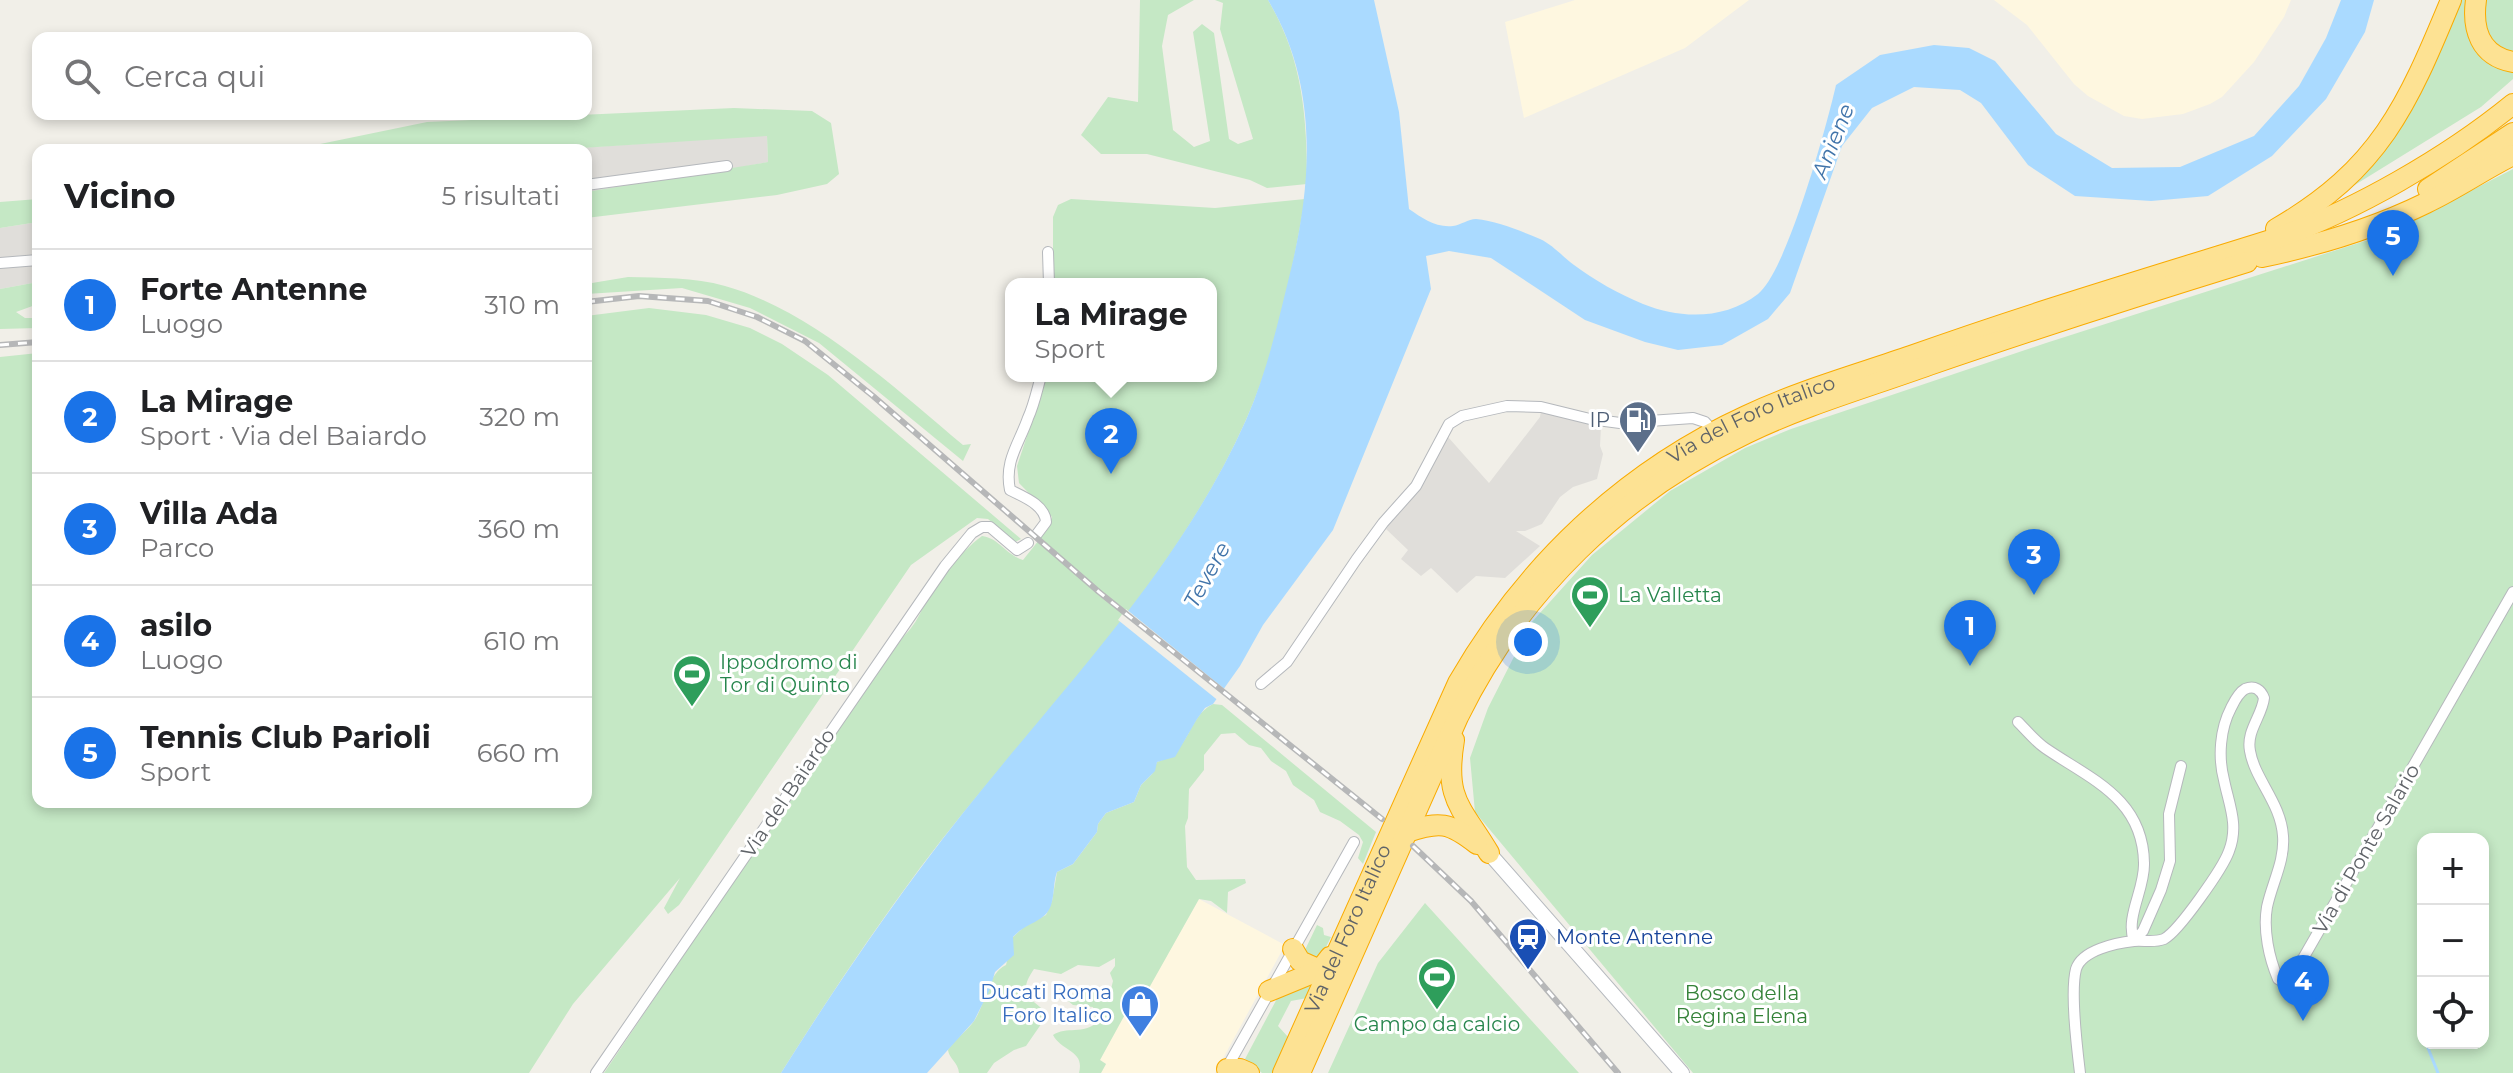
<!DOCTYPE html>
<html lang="it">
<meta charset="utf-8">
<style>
:root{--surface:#fff;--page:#f2f2f2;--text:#202124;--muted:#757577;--line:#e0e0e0;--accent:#1a73e8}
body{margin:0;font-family:Montserrat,sans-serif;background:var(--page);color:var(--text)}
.controls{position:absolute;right:24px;bottom:24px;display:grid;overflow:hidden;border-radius:16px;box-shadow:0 4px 12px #0003}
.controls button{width:72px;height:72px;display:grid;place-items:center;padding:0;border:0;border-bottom:2px solid var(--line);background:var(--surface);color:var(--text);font:40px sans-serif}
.you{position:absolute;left:1528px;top:642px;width:28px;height:28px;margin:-20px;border:6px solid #fff;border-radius:50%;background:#1a73e8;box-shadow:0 0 0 12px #1a73e833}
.badge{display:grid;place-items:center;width:52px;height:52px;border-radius:50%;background:var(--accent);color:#fff;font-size:26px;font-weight:700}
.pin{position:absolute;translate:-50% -66px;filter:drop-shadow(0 2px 4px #0008)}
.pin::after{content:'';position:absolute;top:42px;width:28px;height:24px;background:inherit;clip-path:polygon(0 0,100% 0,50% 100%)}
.popup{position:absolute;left:1005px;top:278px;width:212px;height:104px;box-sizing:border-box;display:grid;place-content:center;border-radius:16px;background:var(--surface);filter:drop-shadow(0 2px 6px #0005);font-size:26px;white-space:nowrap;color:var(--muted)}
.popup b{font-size:30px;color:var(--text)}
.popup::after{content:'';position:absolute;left:50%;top:100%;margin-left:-16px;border:16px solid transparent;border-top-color:var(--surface)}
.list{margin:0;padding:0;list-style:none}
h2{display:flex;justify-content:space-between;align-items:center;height:104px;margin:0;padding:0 32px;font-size:34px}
h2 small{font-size:26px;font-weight:400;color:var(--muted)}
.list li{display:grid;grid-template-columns:52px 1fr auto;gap:24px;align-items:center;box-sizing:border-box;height:112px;padding:0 32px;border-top:2px solid var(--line)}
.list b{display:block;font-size:30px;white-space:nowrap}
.list p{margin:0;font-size:26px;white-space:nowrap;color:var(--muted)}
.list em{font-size:26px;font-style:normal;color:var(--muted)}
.icon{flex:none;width:44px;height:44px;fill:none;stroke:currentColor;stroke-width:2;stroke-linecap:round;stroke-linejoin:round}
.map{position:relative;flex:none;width:2513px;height:1073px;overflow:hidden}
.search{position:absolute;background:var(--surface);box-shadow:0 4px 12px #0003;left:32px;top:32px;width:560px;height:88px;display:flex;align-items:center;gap:20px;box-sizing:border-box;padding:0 28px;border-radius:16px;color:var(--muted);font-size:30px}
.panel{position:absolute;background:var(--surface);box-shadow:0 4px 12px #0003;left:32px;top:144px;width:560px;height:664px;border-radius:16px}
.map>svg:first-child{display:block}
.commercial{fill:#fef7e0}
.industrial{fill:#e0deda}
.green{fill:#c5e8c5;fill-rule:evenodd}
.water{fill:#aadaff}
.pier{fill:#f1efe8}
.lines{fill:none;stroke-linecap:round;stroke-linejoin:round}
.stream{stroke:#aadaff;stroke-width:3}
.street-casing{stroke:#b5b8bc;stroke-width:12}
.secondary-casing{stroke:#b6babf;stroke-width:16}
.highway-casing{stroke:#f9ab00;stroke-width:22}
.street{stroke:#fff;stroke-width:10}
.secondary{stroke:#fff;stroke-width:14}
.highway{stroke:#fde293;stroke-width:20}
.rail-casing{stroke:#b6b7b8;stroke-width:6}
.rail{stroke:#fff;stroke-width:3;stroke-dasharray:9;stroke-linecap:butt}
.labels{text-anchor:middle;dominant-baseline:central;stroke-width:6;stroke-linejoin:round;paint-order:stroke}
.service-label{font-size:20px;fill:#4e5e75;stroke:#fff;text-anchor:end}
.street-label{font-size:20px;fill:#5f6368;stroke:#fff}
.leisure-label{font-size:20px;fill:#27864d;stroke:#fff;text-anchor:start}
.transit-label{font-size:20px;fill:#164399;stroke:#fff;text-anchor:start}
.shop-label{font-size:20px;fill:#366cbe;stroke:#fff;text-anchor:end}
.park-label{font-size:20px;fill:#348238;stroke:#fff}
.water-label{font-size:22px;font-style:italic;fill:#4174aa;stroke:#fff}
</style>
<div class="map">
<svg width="2513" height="1073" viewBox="0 0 2513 1073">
<rect width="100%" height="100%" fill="#f1efe8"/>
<path class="commercial" d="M 1575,0 L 1749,0 L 1685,48 L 1524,118 L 1505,22 Z
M 1994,0 L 2291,0 L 2284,17 L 2254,62 L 2222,97 L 2210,104 L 2183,114 L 2142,119 L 2124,116 L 2088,96 L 2074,84 L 2027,25 Z
M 1199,899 L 1285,945 L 1215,1073 L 1101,1073 L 1106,1064 L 1100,1060 L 1128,1008 L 1135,1012 Z"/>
<path class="industrial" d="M 767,135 L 768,162 L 586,197 L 586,150 L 550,150 Z
M 38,222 L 38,282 L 0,289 L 0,228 Z
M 1541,410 L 1601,426 L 1600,446 L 1603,454 L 1597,479 L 1573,487 L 1560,497 L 1542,524 L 1525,531 L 1516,531 L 1540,546 L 1505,578 L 1476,576 L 1457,593 L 1431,568 L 1421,576 L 1401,559 L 1408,550 L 1386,529 L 1448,437 L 1489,483 L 1540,417 Z"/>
<path class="green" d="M 1140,0 L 1194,0 L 1168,15 L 1162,46 L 1173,130 L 1194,147 L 1210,141 L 1193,32 L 1202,24 L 1214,33 L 1229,139 L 1238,144 L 1253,139 L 1220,29 L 1223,3 L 1215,0 L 1268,0 C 1303,59 1307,117 1307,184 L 1267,188 L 1250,180 L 1147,154 L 1101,154 L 1081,135 L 1108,97 L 1138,102 Z
M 2458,0 L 2471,0 L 2468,15 L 2513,66 L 2513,79 L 2481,107 L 2337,196 Z
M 2481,0 L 2513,0 L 2513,54 L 2497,50 L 2478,19 Z
M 734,108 L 812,111 L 831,123 L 839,174 L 827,184 L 777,195 L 586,218 L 586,192 L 768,162 L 767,136 L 551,150 L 291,150 L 427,122 Z
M 2513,169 L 2513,1073 L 1693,1073 L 1475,812 L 1470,758 L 1488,708 L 1531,623 L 1592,555 L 1670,491 L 1745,448 L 1791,429 L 2046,343 L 2371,239 L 2402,226 ZM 2423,839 L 2483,839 L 2483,1043 L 2423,1043 Z
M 38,199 L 38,222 L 0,228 L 0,202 Z
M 1071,199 L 1215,208 L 1305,199 C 1292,273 1277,350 1246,420 C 1170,591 1031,721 920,868 C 871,934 825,1003 781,1073 L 604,1073 L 761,840 L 903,637 C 915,625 917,619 924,606 C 938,581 959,553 982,536 C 999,538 1006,555 1023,560 L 1047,530 L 1052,517 L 1019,483 L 1017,466 L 1047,376 L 1211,376 L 1211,284 L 1053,284 L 1053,217 L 1058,205 Z
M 628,277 C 660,278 694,277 725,286 C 811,310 895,388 963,445 L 971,444 L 963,461 L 819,343 L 750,308 L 682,288 L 586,294 L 586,284 Z
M 38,282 L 38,304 L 16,312 L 25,318 L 38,318 L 38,328 L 0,329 L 0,289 Z
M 649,308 L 706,315 L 750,328 L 782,344 L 828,375 L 1021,539 L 1015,542 L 988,519 L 977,518 L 911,565 L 679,905 L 668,914 L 664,908 L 680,878 L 573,1004 L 529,1073 L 0,1073 L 0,357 L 38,353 L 38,802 L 586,802 L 586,316 Z
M 1213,704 L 1222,705 L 1376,832 L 1363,864 L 1358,858 L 1363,842 L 1359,835 L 1340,821 L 1320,812 L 1314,800 L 1293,785 L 1286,771 L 1271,761 L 1261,748 L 1249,745 L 1235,733 L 1221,734 L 1204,755 L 1204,770 L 1189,789 L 1188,818 L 1185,826 L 1187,867 L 1196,880 L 1245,879 L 1246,883 L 1228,892 L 1227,913 L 1211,901 L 1199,899 L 1135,1013 L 1128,1009 L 1100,1060 L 1106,1064 L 1101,1073 L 1079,1073 C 1085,1050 1062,1052 1053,1035 C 1066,1026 1084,1035 1097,1022 L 1093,1007 L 1073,1005 L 1067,1000 C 1078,985 1096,991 1111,989 L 1113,981 L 1110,973 L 1115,966 L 1115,958 L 1099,967 L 1078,965 L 1061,974 L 1034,969 C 1018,992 1028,997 1046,1012 L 1046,1017 L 1026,1046 L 1014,1050 L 994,1063 L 987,1073 L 959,1073 C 958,1062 949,1059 948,1050 C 955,1039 967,1031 974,1021 C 986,1004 987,974 1006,965 L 1013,937 L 1026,925 L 1046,915 L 1052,901 L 1057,872 L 1073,864 L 1097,832 L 1098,824 L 1106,813 L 1134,802 L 1141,785 L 1152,774 L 1157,762 C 1192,751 1186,718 1213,704 Z
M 1425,903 L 1579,1073 L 1328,1073 L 1378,963 Z
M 1317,925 L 1323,928 L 1324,935 L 1331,937 L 1320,959 L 1304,952 Z
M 1302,984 L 1313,986 L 1307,998 L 1291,1001 L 1278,1026 L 1289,1038 L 1273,1073 L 1262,1073 L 1245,1059 L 1280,993 Z"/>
<path class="water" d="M 1268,0 L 1374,0 L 1399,112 L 1409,209 C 1422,218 1436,228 1453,226 C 1461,225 1468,219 1476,219 C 1497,221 1521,231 1540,239 C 1553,245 1563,257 1574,265 C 1594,280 1619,294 1643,304 C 1680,319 1725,320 1758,294 C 1787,271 1827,125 1836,85 L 1880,55 L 1934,45 L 1969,48 L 1995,61 L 2056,134 L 2112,168 L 2180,167 L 2254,136 L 2299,86 L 2326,38 L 2341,0 L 2374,0 L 2365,32 L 2326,99 L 2272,156 L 2208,196 L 2151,201 L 2075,196 L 2028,165 L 1981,103 L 1960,90 L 1914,87 L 1872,108 L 1842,146 L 1790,293 L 1768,319 L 1722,345 L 1678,350 L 1645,342 L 1585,320 L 1491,258 L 1449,251 L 1426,256 L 1431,289 L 1333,530 L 1263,625 L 1240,666 L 1213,704 L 1205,708 L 1197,719 L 1175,757 L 1157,762 L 1155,771 L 1141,785 L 1134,802 L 1106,813 L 1098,824 L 1097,832 L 1073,864 L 1057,872 C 1052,885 1056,905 1045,915 C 1035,924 1024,925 1013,937 L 1014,955 L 995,972 L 990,989 L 974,1021 L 927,1073 L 781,1073 C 837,984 897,896 963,813 C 1064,686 1179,570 1246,420 C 1268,370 1279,318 1292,265 C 1313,175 1317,82 1268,0 Z"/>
<path class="pier" d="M 1126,609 L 1227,691 L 1220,702 L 1118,620 Z"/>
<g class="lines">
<path class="stream" d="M 2426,1043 L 2438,1073"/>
<g class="street-casing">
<path id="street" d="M 586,185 L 727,166
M 1048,252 L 1049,284
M 0,263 L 38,260
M 1037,534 L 1046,522 C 1045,505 1024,497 1010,490 C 1004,461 1019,444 1028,418 C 1034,405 1037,390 1041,376
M 1261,684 L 1287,662 L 1356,560 L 1383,523 L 1416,486 L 1449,424 L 1462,416 L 1507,406 L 1541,407 L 1590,419 L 1620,423 L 1693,418 L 1705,422 L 1714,432
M 2018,722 C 2026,730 2035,741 2045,748 C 2090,779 2143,798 2144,863 C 2145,889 2125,917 2134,941
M 2134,941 L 2143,931 L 2161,890 L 2170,861 L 2169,814 L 2181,766
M 1225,1071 L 1354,842
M 596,1073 L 945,566 L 972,533 L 982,527 L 990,527 L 1017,550 L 1028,543
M 2080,1073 C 2077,1048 2070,992 2076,969 C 2082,950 2116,943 2134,941 C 2144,940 2154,943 2164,939 C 2179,931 2223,868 2229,851 C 2239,825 2229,805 2224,780 C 2218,757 2220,729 2231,708 C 2234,702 2238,693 2245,689 C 2255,685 2261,690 2264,698 C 2262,716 2246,731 2250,751 C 2255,780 2281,803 2283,836 C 2285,861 2272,883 2267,907 C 2263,930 2269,958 2278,979 L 2285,983 L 2293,976 L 2513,592"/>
</g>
<g class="secondary-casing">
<path id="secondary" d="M 1489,853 L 1682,1073"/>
</g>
<g class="highway-casing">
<g id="highway">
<path d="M 2476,0 C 2472,29 2480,56 2513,62"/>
<path d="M 2428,189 L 2513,133"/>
<path d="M 2276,229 C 2380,169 2407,106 2451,0"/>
<path d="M 2262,257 C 2319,245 2373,229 2426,203 C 2456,189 2483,170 2513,155"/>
<path d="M 1454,740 C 1444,800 1461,806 1489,853"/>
<path d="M 1407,832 C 1440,821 1449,822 1477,844"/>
<path d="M 1293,949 L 1300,961 L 1320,970"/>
<path d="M 1269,991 L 1320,970 L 1330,957"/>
<path d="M 1227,1069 L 1240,1069 L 1249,1073"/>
<path id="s1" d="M 1283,1073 L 1458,683 C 1525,566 1624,472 1746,416 C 1799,391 1856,375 1911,356 C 2031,313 2153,277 2274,239 C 2353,212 2448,157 2513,104"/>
<path d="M 1300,1073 L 1458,717 C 1519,592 1622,492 1747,433 C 1805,405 1868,387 1929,365 C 2034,329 2140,295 2247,262"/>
</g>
</g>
<use href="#street" class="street"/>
<use href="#secondary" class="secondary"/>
<use href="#highway" class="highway"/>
<g class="rail-casing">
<path id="rail" d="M 586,302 L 639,296 L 708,301 L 757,317 L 805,341 L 873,396 L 1099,592 L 1382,819
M 0,345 L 38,342
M 1413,846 L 1471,901 L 1618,1073"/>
</g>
<use href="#rail" class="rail"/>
</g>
<defs>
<g id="fuel-pin" transform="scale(2)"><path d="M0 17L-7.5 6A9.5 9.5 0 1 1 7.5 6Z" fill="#5c6f8a" stroke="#fff"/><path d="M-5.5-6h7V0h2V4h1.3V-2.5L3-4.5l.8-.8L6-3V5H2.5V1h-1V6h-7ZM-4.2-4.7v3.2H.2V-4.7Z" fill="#fff"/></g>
<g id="stadium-pin" transform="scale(2)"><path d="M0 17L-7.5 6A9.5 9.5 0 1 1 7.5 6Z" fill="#2e9e5b" stroke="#fff"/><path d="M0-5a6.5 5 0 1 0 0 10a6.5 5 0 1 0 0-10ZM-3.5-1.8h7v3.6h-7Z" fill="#fff"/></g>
<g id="station-pin" transform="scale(2)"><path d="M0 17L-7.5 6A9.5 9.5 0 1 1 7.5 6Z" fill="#1a4fb4" stroke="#fff"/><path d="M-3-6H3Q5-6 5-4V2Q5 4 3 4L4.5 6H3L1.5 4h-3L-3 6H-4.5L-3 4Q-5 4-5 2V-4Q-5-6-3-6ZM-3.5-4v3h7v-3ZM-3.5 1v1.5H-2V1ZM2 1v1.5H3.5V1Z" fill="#fff"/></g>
<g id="shop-pin" transform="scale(2)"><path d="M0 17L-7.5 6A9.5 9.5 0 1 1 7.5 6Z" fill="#3f7fe0" stroke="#fff"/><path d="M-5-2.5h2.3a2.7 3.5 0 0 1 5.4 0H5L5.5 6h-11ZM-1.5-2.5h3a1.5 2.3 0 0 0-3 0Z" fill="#fff"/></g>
</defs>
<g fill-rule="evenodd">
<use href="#fuel-pin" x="1638" y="420"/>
<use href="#stadium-pin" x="1590" y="595"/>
<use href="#stadium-pin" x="692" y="674"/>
<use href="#station-pin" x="1528" y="937"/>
<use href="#stadium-pin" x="1437" y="977"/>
<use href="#shop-pin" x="1140" y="1004"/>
</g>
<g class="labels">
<g class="service-label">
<text x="1610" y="420">IP</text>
</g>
<g class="street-label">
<text stroke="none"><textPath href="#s1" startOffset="830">Via del Foro Italico</textPath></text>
<text transform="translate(788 793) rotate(-56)">Via del Baiardo</text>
<text transform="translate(2366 849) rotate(-60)">Via di Ponte Salario</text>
<text stroke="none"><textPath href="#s1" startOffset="158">Via del Foro Italico</textPath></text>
</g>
<g class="leisure-label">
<text x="1618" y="595">La Valletta</text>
<text x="720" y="662">Ippodromo di<tspan x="720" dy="23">Tor di Quinto</tspan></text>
<text x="1437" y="1024" text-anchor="middle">Campo da calcio</text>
</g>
<g class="transit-label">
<text x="1556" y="937">Monte Antenne</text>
</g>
<g class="shop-label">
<text x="1112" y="992">Ducati Roma<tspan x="1112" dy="23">Foro Italico</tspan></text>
</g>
<g class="park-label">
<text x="1742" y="993">Bosco della<tspan x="1742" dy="23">Regina Elena</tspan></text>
</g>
<g class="water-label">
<text transform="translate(1833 141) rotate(-68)">Aniene</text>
<text transform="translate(1207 575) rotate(-61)">Tevere</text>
</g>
</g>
</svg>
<div class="controls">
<button>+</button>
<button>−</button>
<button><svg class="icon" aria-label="locate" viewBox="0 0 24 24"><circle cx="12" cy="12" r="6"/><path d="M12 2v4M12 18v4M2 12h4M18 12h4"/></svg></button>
</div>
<div class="you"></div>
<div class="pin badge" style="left:1970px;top:666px">1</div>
<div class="pin badge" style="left:1111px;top:474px">2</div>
<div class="popup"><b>La Mirage</b>Sport</div>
<div class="pin badge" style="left:2034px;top:595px">3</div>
<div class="pin badge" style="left:2303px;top:1021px">4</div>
<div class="pin badge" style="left:2393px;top:276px">5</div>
<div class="search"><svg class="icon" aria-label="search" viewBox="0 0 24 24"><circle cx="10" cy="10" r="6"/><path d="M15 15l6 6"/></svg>Cerca qui</div>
<section class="panel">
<h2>Vicino<small>5 risultati</small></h2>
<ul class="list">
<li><span class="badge">1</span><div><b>Forte Antenne</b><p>Luogo</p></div><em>310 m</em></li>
<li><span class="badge">2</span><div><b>La Mirage</b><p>Sport · Via del Baiardo</p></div><em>320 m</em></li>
<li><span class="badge">3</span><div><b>Villa Ada</b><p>Parco</p></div><em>360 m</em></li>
<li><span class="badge">4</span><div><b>asilo</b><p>Luogo</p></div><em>610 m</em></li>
<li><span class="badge">5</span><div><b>Tennis Club Parioli</b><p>Sport</p></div><em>660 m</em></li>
</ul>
</section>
</div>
